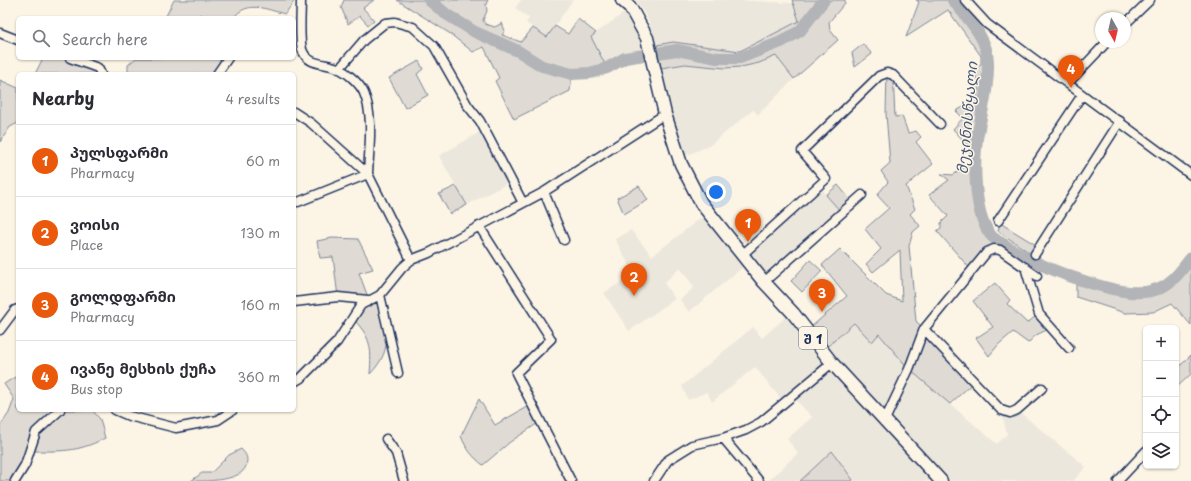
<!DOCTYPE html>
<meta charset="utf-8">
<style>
:root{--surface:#fff;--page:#f2f2f3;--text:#2b2b33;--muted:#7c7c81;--line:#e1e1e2;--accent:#ea580c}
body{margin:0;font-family:"Playpen Sans","Noto Sans Georgian",sans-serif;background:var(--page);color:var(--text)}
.controls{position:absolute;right:12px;bottom:12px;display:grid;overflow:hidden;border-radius:6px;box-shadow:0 1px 3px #0004}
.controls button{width:36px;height:36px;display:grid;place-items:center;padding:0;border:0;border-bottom:1px solid var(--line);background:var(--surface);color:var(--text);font:20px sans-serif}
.compass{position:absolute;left:1095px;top:12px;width:36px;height:36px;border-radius:50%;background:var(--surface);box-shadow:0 1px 3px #0004;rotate:172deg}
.you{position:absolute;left:716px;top:192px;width:14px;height:14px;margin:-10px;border:3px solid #fff;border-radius:50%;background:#1a73e8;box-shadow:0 0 0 6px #1a73e833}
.badge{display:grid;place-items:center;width:26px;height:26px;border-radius:50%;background:var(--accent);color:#fff;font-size:13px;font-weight:700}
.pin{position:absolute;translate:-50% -33px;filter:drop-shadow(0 1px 2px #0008)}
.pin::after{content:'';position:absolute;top:21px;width:14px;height:12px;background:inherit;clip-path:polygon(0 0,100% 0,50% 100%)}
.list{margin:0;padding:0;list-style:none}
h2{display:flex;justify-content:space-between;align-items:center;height:52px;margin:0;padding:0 16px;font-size:17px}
h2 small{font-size:13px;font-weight:400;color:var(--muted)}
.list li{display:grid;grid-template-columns:26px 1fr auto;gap:12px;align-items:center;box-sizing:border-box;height:72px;padding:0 16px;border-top:1px solid var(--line)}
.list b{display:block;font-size:15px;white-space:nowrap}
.list p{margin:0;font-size:13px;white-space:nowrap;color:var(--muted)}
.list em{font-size:13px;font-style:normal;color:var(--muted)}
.icon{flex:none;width:22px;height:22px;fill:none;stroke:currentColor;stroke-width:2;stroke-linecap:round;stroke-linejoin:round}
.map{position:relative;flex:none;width:1191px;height:481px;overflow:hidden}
.search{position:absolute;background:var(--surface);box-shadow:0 1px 3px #0004;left:16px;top:16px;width:280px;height:44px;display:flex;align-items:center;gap:10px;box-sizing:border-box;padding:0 14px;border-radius:6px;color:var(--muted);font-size:15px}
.panel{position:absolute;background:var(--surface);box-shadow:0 1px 3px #0004;left:16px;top:72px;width:280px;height:340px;border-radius:6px}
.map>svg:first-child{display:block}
.built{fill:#ece7dc}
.green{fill:#dfdbd4;stroke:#7d8599}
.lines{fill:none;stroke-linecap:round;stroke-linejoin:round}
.river{stroke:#b2b4b8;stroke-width:12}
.minor-casing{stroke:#1b2f5e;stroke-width:11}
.highway-casing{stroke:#1b2f5e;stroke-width:15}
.minor{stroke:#fcf5e5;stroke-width:8}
.highway{stroke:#fcf5e5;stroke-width:12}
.labels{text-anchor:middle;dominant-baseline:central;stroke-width:3;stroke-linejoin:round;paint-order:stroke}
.shield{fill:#fcf5e5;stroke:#5e6a86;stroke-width:1}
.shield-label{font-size:13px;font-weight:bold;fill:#1b2f5e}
.water-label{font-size:15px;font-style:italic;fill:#485779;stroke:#fcf5e5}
</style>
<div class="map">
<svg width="1191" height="481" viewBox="0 0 1191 481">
<rect width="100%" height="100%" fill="#fcf5e5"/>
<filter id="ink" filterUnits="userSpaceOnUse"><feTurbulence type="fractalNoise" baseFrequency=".025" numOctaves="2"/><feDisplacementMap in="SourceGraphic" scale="8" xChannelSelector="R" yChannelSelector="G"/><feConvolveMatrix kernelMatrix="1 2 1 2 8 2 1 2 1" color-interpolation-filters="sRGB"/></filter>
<g filter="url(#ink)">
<path class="built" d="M 521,0 L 573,0 L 547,37 L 526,23 L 529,18 L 515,8 Z
M 636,0 L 733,0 L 792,3 L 799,21 L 740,51 L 673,42 L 657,45 L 647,18 Z
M 624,13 L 638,32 L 643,55 L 625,58 L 607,68 L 590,37 Z
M 776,56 L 794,79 L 758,115 L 753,110 L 709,146 L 684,156 L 661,68 L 685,64 L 725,68 L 741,67 L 759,63 Z
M 485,129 L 512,181 L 467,205 L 439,156 Z
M 820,187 L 839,210 L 766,278 L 748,252 Z
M 702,217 L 743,267 L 689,312 L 680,300 L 694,287 L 680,268 L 664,283 L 675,299 L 629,331 L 604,293 L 634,274 L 615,239 L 631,230 L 652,256 Z
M 788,315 L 829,369 L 935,481 L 852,481 L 853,480 L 832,451 L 800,481 L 768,481 L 798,453 L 787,439 L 812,417 L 793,397 L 784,403 L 755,367 L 712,402 L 707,392 L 688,400 L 682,386 L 753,327 L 762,338 Z
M 855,323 L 872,341 L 879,334 L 909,369 L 997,444 L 1007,434 L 1001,410 L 1017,410 L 1086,467 L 1074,480 L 1076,481 L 946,481 L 891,420 L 908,372 L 884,411 L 827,347 Z"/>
<path class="green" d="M 174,0 L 295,0 L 285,14 C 265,9 248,0 233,18 L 208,18 L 200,14 L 198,18 L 165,18 Z
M 344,0 L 374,0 L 363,8 L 374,20 L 368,25 L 360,16 L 348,24 L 341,7 Z
M 397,0 L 488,0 L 486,4 L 487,11 L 483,20 L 485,24 L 495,27 L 502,23 L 505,31 L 502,35 L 521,42 L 533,28 L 547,37 L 555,26 L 568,34 L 578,19 L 596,33 L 591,37 L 607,68 L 590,73 L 572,74 L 570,91 L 514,119 L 495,81 L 499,78 L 484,47 L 473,52 L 449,33 Z
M 792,0 L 845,0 L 845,3 L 829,22 L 830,30 L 838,40 L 794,79 L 776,56 L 759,63 L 741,67 L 725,68 L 685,64 L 661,68 L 657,45 L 673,42 L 740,51 L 799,21 Z
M 916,0 L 974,0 L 968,4 L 987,24 L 979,33 L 987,54 L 986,93 L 978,131 L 976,172 L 979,212 L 990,235 L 1001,242 L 972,271 L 937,231 L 941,228 L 941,223 L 948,216 L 929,195 L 949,180 L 941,174 L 953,175 L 971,163 L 970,148 L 953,129 L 963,118 L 956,111 L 967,105 L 975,112 L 979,83 L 972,69 L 981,64 L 981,56 L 948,10 L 906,37 L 919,2 Z
M 863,44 L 872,54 L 855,67 L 852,53 Z
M 43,58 L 70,58 L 101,74 L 35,74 Z
M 136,58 L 228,58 L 217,74 L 128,74 L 128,65 Z
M 419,61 L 423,69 L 417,74 L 428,95 L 405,108 L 389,78 Z
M 887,73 L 893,75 L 895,117 L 902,116 L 908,133 L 916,131 L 921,137 L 916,142 L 933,164 L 906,186 L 915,209 L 910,214 L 920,226 L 913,232 L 909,246 L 916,321 L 974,382 L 950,404 L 909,369 L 879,334 L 872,342 L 854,323 L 827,347 L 811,327 L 847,296 L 822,265 L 840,249 L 886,295 L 902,301 L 900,250 L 873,272 L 866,264 L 881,249 L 865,229 L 889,208 L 877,195 L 888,182 L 881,171 L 890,163 L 886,114 Z
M 0,80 L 18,88 L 18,123 L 10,127 L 0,142 Z
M 838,185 L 853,203 L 842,213 L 826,195 Z
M 456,186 L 467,205 L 450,214 L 439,194 Z
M 639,186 L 648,200 L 624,214 L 617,198 Z
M 1000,223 L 1036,245 L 1030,253 L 998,231 Z
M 332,238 L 358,239 L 373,269 L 359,273 L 369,300 L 380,295 C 387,325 395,349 370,374 C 372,347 371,336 351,317 L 368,301 L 338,297 L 333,257 L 320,258 L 317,241 Z
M 1191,258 L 1191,325 L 1172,303 L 1153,312 L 1125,313 L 1076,297 L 1076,278 C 1105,288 1146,305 1173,279 C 1180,273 1185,265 1191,258 Z
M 810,260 L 822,271 L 802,292 L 791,281 Z
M 995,283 L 1010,300 L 1007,304 L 1027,323 L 1039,314 L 1051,328 L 1036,335 L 1028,343 L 1013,332 L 999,344 L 989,356 L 976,338 L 993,327 L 973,301 Z
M 1191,355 L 1191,374 L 1176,388 L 1176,370 Z
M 15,377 L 18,381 L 18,410 L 50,410 L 52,415 L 61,410 L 92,410 L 100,419 L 105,438 C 77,453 59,451 29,451 L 11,481 L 0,481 L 0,426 L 9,413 L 14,399 L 4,384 Z
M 479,399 L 495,425 L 532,404 L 541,421 L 510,442 L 483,465 C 473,457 466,449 461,436 Z
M 241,449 C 247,455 248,458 246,466 C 241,481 209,481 191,481 L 202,473 L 211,473 L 229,455 Z
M 832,451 L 853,480 L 852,481 L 800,481 Z"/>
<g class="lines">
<path class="river" d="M 429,0 L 446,14 L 475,32 L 518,51 L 542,66 L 572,74 L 590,73 L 607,68 L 625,58 L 677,50 L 717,58 L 740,58 L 781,42 L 800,31 L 824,0
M 953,0 C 966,17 982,32 987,53 C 991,74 983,108 979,128 C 973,155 973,212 990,234 C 993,239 1000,242 1005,245 C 1031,262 1058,273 1087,282 C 1114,290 1150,302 1173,279 C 1180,273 1185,265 1191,258"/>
<g class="minor-casing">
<path id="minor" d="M 965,0 L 987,24 L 1191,175
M 1125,24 L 1150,0
M 0,33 L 18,40
M 70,58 L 98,68 L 101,74
M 339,69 L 364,40 L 385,23 L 395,22 L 413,27 L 434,46 L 468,106 L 480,121 L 523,203
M 217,74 L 228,58
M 1068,83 L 1107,42
M 294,112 L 311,123 L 368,174 L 411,260
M 544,192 L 564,240
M 294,201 L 298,202 L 368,174 C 369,148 374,117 364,93 C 360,84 349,74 340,69 C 327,62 307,67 302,49 C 299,37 301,13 301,0
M 998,221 L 1082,95
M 479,226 L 551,339 L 516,373 L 571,481
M 1035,254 L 1120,121
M 742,255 L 826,179 L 802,151 L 879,76 L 887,73 L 893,75 L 940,124
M 1025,267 L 1039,314 L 1069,348
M 764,282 L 862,195
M 380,295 L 398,373
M 294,302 L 338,297 L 368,300
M 924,329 L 1001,410 L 1010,413 L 1017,410 L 1042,388
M 0,330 L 15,310 L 18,309
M 294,382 L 301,378 L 337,342 L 361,305 L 380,295 L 402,268 L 411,260 L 429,253 L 544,192 L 665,114
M 115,410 L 129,416 L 176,428 L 218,420 L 233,410
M 884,422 L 909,369 L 924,329 L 987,252 L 994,249 L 1000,250 L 1037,276
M 723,438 L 759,481
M 386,439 L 396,453 L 404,481
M 15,481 L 25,465 L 36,432 L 60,410
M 654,481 L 668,460 L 692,445 L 723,438 L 746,430 L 761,422 L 832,363
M 1118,481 L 1146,451"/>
</g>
<g class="highway-casing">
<path id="highway" d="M 622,0 L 630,7 L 647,38 L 665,114 L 681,164 L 701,203 L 764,282 L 793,313 L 832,363 L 941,481"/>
</g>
<use href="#minor" class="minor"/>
<use href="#highway" class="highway"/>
</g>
</g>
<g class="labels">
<rect class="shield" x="799" y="327" width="28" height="22" rx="3"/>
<g class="shield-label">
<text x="813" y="338">შ 1</text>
</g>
<g class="water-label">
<text transform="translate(966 118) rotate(-85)">მეჯინისწყალი</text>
</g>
</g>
</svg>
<div class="controls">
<button>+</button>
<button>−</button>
<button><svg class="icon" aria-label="locate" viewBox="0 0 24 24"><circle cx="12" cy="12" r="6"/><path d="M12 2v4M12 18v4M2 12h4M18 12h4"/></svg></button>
<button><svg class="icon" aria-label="layers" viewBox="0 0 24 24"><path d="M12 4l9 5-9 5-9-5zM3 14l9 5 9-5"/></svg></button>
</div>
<svg class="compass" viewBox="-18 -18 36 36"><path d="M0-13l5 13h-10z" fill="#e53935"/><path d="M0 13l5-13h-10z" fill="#7c7c81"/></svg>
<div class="you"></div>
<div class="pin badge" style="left:748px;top:242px">1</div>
<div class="pin badge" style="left:634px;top:296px">2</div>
<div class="pin badge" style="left:822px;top:312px">3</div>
<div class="pin badge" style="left:1071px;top:88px">4</div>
<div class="search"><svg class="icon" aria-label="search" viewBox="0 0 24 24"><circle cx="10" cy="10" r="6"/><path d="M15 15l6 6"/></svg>Search here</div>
<section class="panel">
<h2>Nearby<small>4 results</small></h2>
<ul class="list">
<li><span class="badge">1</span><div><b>პულსფარმი</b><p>Pharmacy</p></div><em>60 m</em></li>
<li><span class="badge">2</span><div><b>ვოისი</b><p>Place</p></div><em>130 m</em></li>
<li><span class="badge">3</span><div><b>გოლდფარმი</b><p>Pharmacy</p></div><em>160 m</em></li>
<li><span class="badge">4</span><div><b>ივანე მესხის ქუჩა</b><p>Bus stop</p></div><em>360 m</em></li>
</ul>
</section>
</div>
